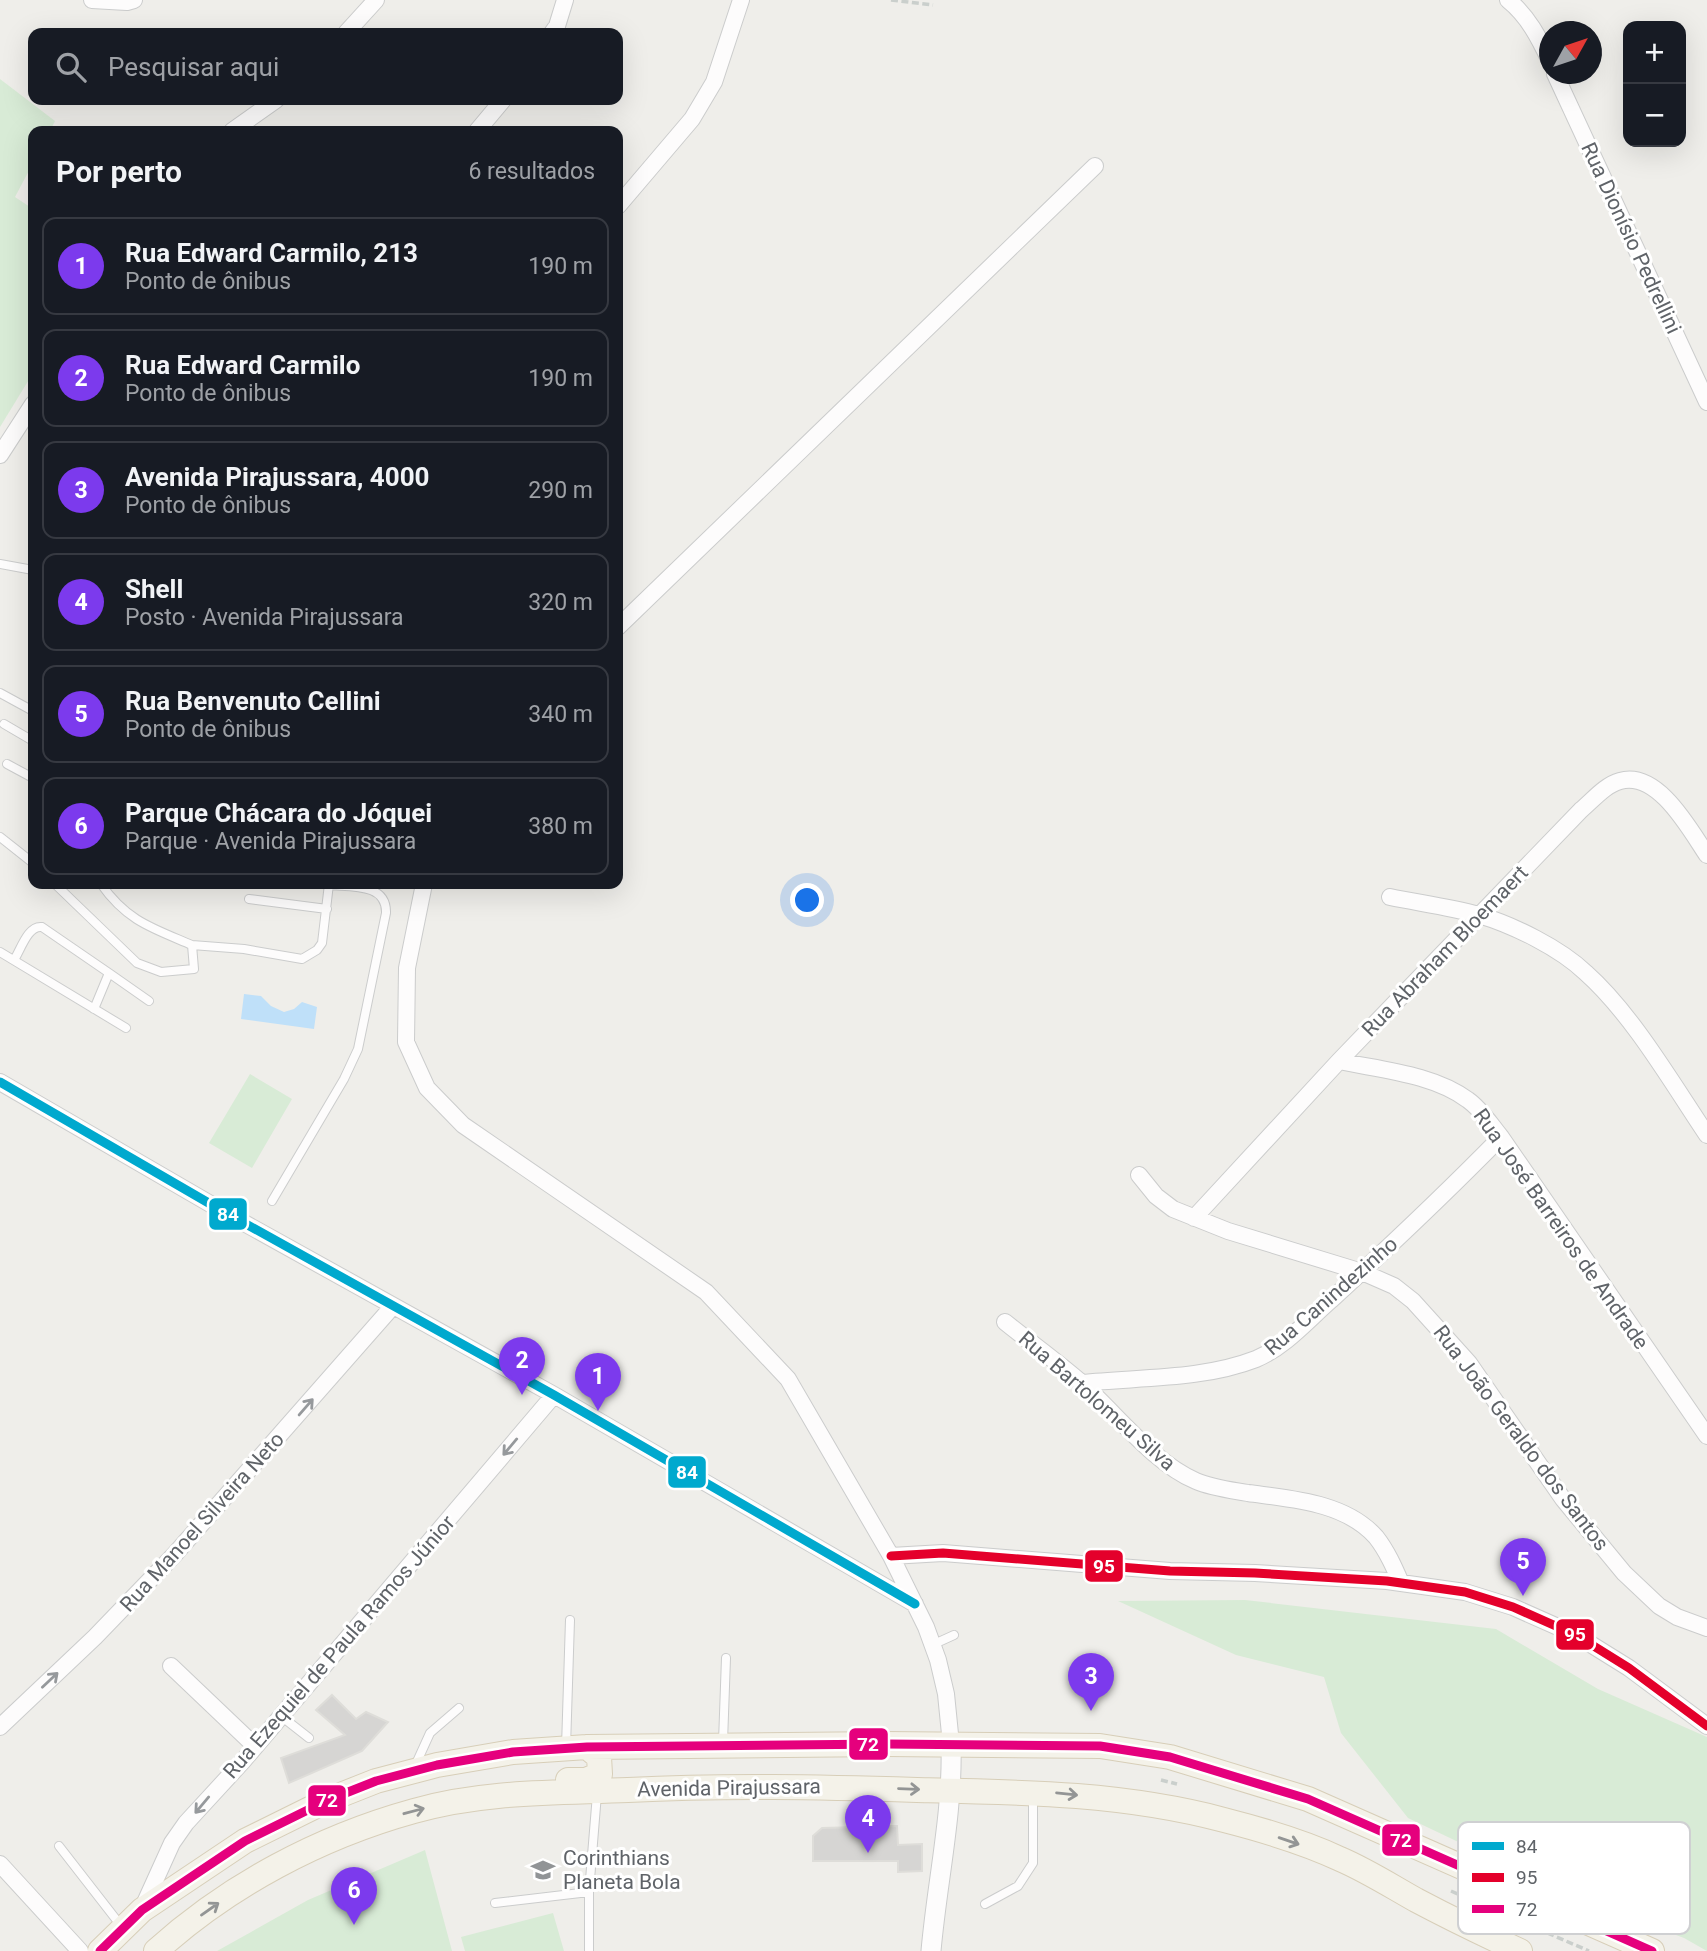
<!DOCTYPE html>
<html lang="pt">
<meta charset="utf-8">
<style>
:root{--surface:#171b24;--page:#242831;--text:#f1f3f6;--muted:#9ea1a6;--line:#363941;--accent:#7c3aed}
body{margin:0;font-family:Roboto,sans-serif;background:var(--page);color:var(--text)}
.controls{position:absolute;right:21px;top:21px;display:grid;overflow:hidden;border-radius:14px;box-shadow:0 7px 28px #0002}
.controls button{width:63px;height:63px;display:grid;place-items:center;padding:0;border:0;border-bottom:2px solid var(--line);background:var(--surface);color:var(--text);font:35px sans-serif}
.compass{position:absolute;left:1539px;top:21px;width:63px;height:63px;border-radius:50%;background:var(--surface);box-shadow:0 7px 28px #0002;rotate:50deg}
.you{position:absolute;left:808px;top:901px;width:24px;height:24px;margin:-18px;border:5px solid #fff;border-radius:50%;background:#1a73e8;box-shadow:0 0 0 10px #1a73e833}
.badge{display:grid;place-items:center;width:46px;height:46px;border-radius:50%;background:var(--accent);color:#fff;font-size:23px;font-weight:700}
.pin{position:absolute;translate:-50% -58px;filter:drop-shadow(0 2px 4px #0008)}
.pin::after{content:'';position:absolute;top:37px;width:24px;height:21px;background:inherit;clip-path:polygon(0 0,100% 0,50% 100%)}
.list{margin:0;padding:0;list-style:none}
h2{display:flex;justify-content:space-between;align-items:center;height:91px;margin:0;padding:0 28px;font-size:30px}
h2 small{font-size:23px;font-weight:400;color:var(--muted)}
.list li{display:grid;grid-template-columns:46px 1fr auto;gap:21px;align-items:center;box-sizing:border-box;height:98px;margin:0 14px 14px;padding:0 14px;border:2px solid var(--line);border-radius:14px}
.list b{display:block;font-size:26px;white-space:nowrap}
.list p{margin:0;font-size:23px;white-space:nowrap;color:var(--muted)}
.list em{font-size:23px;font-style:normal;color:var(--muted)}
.icon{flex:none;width:38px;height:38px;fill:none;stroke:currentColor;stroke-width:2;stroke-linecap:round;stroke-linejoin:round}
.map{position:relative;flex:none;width:1707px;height:1951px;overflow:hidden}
.search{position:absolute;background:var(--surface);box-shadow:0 7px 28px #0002;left:28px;top:28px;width:595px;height:77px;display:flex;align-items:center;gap:18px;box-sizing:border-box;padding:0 24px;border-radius:14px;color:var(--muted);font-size:26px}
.panel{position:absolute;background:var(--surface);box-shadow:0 7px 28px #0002;left:28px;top:126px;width:595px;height:763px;border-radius:14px}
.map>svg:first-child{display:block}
.green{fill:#d8ebd6}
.water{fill:#bfe0f9}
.building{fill:#d6d5d3;stroke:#deddd9;stroke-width:2}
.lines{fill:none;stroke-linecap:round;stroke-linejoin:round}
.service-casing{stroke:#cbcccc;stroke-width:10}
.minor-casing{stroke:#cbcccc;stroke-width:18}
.tertiary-casing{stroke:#cbcccc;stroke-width:21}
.primary-casing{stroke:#d7ceb8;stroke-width:26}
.path{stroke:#cacfcc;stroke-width:3.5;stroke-dasharray:7 3.5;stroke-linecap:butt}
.service{stroke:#fdfcfc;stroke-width:8}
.minor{stroke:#fdfcfc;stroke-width:16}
.tertiary{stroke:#fdfcfc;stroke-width:19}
.primary{stroke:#f4f2e9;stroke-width:24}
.bus-1-casing{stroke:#fff;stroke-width:14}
.bus-2-casing{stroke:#fff;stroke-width:14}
.bus-3-casing{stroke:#fff;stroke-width:14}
.bus-1{stroke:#00a9ce;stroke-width:9}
.bus-2{stroke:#e4002b;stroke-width:9}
.bus-3{stroke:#e5007d;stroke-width:9}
.oneway{stroke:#96999c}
.oneway2{stroke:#939595}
.labels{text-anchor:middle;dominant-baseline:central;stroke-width:6;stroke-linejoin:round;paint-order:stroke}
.street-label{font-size:21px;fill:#5f6368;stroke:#fff}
.poi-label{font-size:21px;fill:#5f6368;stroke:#fff;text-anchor:start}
.key{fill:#fff;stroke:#cfd0d2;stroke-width:2}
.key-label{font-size:19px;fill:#5f6368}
.line-badge{stroke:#fff;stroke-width:2.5}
.badge-label{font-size:19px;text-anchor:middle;font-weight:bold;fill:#fff}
</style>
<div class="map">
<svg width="1707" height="1951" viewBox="0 0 1707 1951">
<rect width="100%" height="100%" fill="#efeeea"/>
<path class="green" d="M 0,79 L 55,121 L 50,131 L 33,131 L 33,163 L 15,197 L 33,209 L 33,373 L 0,427 Z
M 250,1074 L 292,1099 L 252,1168 L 209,1143 Z
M 1245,1600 L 1496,1629 L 1598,1689 L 1707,1737 L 1707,1951 L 1684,1938 L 1565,1893 L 1408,1818 L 1341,1733 L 1324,1677 L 1236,1655 L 1118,1601 Z
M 425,1850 L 452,1951 L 217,1951 L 308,1900 Z
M 553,1913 L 564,1951 L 465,1951 L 461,1937 Z"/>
<path class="water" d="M 244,994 L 261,996 L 271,1006 L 284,1012 L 294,1009 L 302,1002 L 317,1007 L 314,1029 L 241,1019 Z"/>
<path class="building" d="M 332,1695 L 356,1719 L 366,1712 L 388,1722 L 362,1751 L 289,1783 L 281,1758 L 345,1735 L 316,1710 Z
M 897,1826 L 898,1845 L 922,1844 L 922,1871 L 898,1872 L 898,1861 L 813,1861 L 813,1836 L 822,1828 Z"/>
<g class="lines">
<g class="service-casing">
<path id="service" d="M 0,564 L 33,570
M 0,693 L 33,711
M 4,724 L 33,741
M 7,764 L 33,778
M 0,837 L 33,863
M 55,884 L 137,963 L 161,972 L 194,969 L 192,945 L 244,949 L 302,959 L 317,950 L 322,943 L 329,884
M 101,884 C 127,921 152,928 192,945
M 249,899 L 327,909
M 0,952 L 126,1028
M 14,960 C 21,949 28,925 42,927 L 109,973 L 94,1009
M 109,973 L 149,1001
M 272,1201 L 344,1079 L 358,1049 L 386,913 C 387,883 351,887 329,885
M 932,1645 L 954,1635
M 281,1716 L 309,1738
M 723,1742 L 726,1658
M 566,1747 L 570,1620
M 415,1766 L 430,1733 L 459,1708
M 59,1846 L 122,1927
M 495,1903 L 589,1892
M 985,1904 L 1018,1886 L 1033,1863 L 1033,1795
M 589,1951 L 589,1892 L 597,1794"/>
</g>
<g class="minor-casing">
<path id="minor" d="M 92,0 L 127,2 L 134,0
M 1508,0 C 1528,16 1539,38 1550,61
M 346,33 L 376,0
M 552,33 L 557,26 L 565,0
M 1555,74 L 1707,402
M 232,131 L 276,100
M 477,131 L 503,100
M 618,206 L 692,119 L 714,82 L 741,0
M 0,455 L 33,404
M 618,627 L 1095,166
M 424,884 L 407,968 L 406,1042 L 427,1088 L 463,1125 L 706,1292 L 788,1379 L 891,1556 L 926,1627 L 938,1660 L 946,1694 L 951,1744
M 1390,897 C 1419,903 1450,907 1479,915 C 1513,925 1560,948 1586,973 C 1632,1014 1672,1083 1707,1135
M 1339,1061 C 1381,1070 1433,1074 1468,1100 C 1481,1109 1491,1125 1501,1137 L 1707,1436
M 0,1082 L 219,1209 L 554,1395 L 915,1604
M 1139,1175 L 1156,1196 L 1173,1209 L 1228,1231 L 1362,1272 L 1394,1286 L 1413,1301 L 1469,1363 L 1563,1499 L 1624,1573 L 1659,1606 L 1677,1617 L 1707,1628
M 1194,1218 L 1339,1061 L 1581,810 C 1593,800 1605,785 1620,781 C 1658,770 1690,830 1707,855
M 1005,1322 C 1031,1343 1059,1363 1084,1385 C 1118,1416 1154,1463 1196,1481 C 1212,1488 1231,1490 1248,1493 C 1291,1499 1345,1502 1376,1537 C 1387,1551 1394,1567 1401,1583
M 1082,1383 C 1139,1377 1202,1380 1256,1359 C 1285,1347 1308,1320 1331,1300 C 1389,1247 1446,1193 1501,1137
M 891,1556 L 943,1553 L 1170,1571 L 1255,1573 L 1387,1581 L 1465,1592 L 1513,1607 L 1576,1635 L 1629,1668 L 1707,1726
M 171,1666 L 255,1746
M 0,1727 L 95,1637 L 175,1554 L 393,1306
M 0,1864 L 80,1951
M 143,1907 L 172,1843 L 186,1823 L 243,1761 L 554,1395"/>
</g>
<g class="tertiary-casing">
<path id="tertiary" d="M 931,1951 C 937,1882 953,1814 951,1744"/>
</g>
<g class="primary-casing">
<path id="primary" d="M 568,1780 L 586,1780 L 600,1774 L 599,1757 L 587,1747
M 100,1951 L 142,1910 L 245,1841 L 328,1800 L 376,1781 L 437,1765 L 513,1752 L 587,1747 L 886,1744 L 1100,1746 L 1170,1757 L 1308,1799 L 1652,1951
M 156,1951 C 229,1885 320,1837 414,1811 C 483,1791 556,1793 628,1790 C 725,1785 820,1787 917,1790 C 1020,1792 1123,1793 1224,1820 C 1263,1830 1304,1842 1340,1859 C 1366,1870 1391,1886 1416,1900 C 1450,1918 1485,1935 1520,1951"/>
</g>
<path class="path" d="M 891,0 L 933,5
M 1161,1780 L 1177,1784
M 1451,1891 L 1589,1951"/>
<use href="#service" class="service"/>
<use href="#minor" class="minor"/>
<use href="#tertiary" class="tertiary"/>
<use href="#primary" class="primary"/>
<g class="bus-1-casing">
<path id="bus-1" d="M 0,1082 L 219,1209 L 554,1395 L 915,1604"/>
</g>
<g class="bus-2-casing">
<path id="bus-2" d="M 891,1556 L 943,1553 L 1170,1571 L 1255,1573 L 1387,1581 L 1465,1592 L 1513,1607 L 1576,1635 L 1629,1668 L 1707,1726"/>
</g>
<g class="bus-3-casing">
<path id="bus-3" d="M 100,1951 L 142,1910 L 245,1841 L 328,1800 L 376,1781 L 437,1765 L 513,1752 L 587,1747 L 886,1744 L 1100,1746 L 1170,1757 L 1308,1799 L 1652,1951"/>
</g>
<use href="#bus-1" class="bus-1"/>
<use href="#bus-2" class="bus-2"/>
<use href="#bus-3" class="bus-3"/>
</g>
<defs><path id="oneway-shaft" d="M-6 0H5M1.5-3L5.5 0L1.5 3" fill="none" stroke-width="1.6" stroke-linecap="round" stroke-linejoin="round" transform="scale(1.75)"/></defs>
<g class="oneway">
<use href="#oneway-shaft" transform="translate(306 1407) rotate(-49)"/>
<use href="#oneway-shaft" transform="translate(510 1447) rotate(130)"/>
<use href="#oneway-shaft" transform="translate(50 1680) rotate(-43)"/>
<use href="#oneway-shaft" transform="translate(202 1805) rotate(130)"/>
</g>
<g class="oneway2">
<use href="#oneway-shaft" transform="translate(909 1789) rotate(2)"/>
<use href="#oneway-shaft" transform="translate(1067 1794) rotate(6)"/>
<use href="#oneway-shaft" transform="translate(414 1811) rotate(-15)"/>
<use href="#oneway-shaft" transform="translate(1289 1841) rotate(19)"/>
<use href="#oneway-shaft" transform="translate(210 1909) rotate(-35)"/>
</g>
<defs>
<g id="school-bare" transform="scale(1.89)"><path d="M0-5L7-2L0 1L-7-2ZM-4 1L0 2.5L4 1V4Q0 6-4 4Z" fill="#919496" stroke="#fff" stroke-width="2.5" paint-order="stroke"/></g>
</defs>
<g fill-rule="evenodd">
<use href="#school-bare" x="543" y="1870"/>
</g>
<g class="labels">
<g class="street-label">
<text transform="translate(1631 238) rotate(65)">Rua Dionísio Pedrellini</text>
<text transform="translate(1445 951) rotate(-46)">Rua Abraham Bloemaert</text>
<text transform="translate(1561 1229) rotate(55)">Rua José Barreiros de Andrade</text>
<text transform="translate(1331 1296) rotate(-41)">Rua Canindezinho</text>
<text transform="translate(1097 1401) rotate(41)">Rua Bartolomeu Silva</text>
<text transform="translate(1521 1438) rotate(53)">Rua João Geraldo dos Santos</text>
<text transform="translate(202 1522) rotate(-48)">Rua Manoel Silveira Neto</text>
<text transform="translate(339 1647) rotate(-49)">Rua Ezequiel de Paula Ramos Júnior</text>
<text transform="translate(729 1788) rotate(-1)">Avenida Pirajussara</text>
</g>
<g class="poi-label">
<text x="563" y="1858">Corinthians<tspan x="563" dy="24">Planeta Bola</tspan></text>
</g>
</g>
<rect x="1458" y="1822" width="232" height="112" rx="10" class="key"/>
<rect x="1472" y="1842" width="32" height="8" fill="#00a9ce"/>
<rect x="1472" y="1873" width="32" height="9" fill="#e4002b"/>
<rect x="1472" y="1905" width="32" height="8" fill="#e5007d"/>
<g class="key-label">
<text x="1516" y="1853">84</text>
<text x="1516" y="1884">95</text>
<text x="1516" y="1916">72</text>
</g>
<g class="line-badge">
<rect x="208" y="1197" width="40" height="34" rx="7" fill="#00a9ce"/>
<rect x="667" y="1455" width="40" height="34" rx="7" fill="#00a9ce"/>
<rect x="1084" y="1549" width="40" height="34" rx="7" fill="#e4002b"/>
<rect x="1555" y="1618" width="40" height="33" rx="7" fill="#e4002b"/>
<rect x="848" y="1727" width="41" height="34" rx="7" fill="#e5007d"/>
<rect x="307" y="1784" width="40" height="33" rx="7" fill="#e5007d"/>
<rect x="1381" y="1823" width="40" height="34" rx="7" fill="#e5007d"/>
</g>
<g class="badge-label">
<text x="228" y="1221">84</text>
<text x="687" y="1479">84</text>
<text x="1104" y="1573">95</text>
<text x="1575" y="1641">95</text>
<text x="868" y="1751">72</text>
<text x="327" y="1807">72</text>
<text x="1401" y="1847">72</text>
</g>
</svg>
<div class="controls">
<button>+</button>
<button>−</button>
</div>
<svg class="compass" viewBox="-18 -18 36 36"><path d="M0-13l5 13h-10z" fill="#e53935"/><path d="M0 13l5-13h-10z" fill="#9ea1a6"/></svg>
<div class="you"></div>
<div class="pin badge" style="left:598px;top:1411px">1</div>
<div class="pin badge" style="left:522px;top:1395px">2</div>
<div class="pin badge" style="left:1091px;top:1711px">3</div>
<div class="pin badge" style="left:868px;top:1853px">4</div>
<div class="pin badge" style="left:1523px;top:1596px">5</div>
<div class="pin badge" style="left:354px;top:1925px">6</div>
<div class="search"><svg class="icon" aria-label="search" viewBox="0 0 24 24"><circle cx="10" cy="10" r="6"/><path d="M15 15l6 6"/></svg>Pesquisar aqui</div>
<section class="panel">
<h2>Por perto<small>6 resultados</small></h2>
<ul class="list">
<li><span class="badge">1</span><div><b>Rua Edward Carmilo, 213</b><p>Ponto de ônibus</p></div><em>190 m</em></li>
<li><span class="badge">2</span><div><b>Rua Edward Carmilo</b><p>Ponto de ônibus</p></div><em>190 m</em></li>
<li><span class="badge">3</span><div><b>Avenida Pirajussara, 4000</b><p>Ponto de ônibus</p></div><em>290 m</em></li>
<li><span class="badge">4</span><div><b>Shell</b><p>Posto · Avenida Pirajussara</p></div><em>320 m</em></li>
<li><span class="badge">5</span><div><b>Rua Benvenuto Cellini</b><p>Ponto de ônibus</p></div><em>340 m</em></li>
<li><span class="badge">6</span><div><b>Parque Chácara do Jóquei</b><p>Parque · Avenida Pirajussara</p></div><em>380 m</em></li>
</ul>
</section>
</div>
